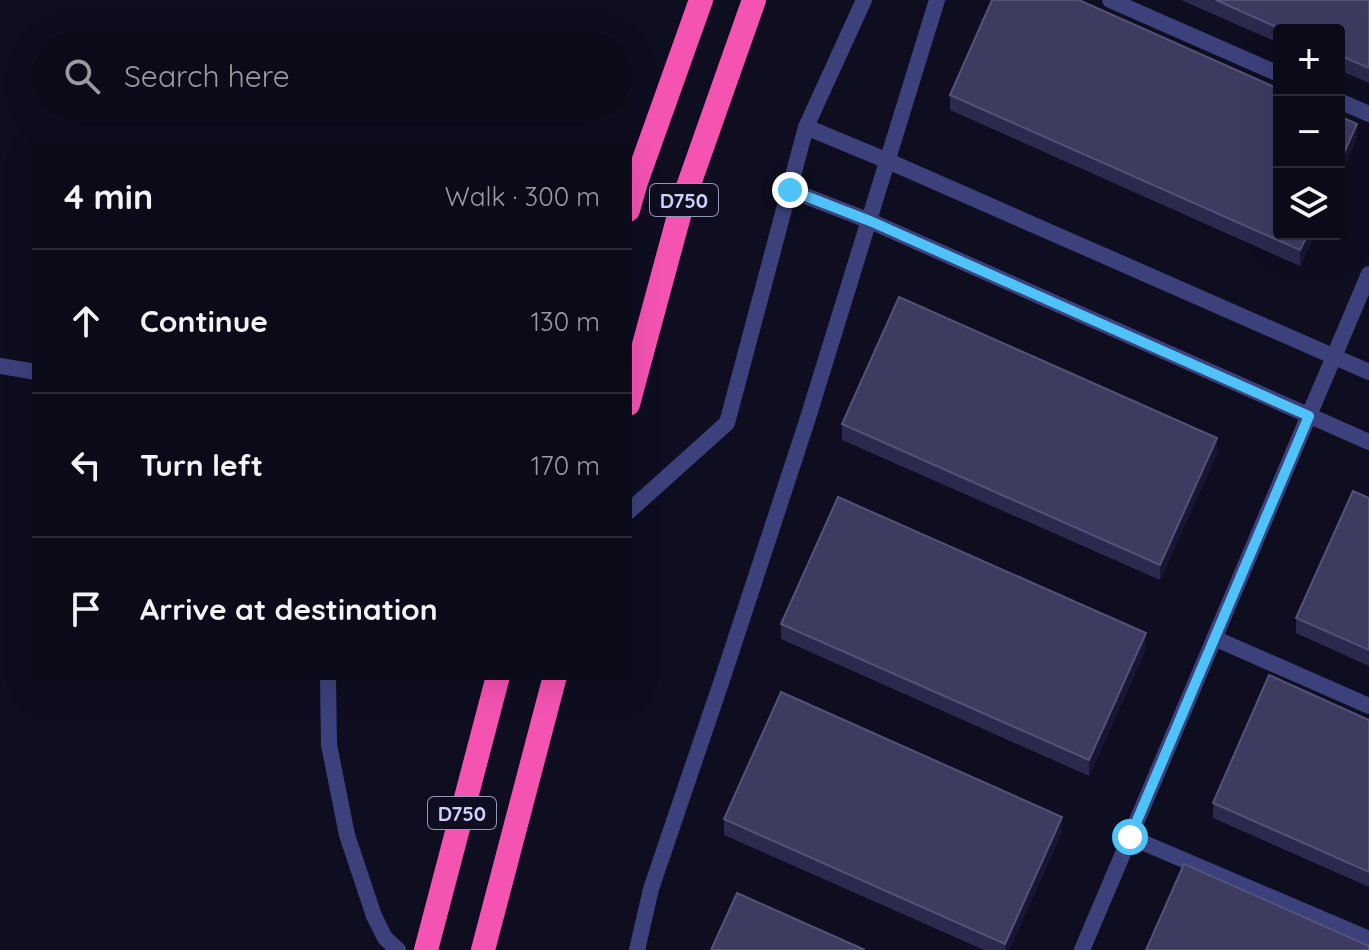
<!DOCTYPE html>
<meta charset="utf-8">
<style>
:root{--surface:#0b0a18;--page:#191825;--text:#f1f3f6;--muted:#9a9aa2;--line:#2b2b37}
body{margin:0;font-family:Quicksand,sans-serif;background:var(--page);color:var(--text)}
.controls{position:absolute;right:24px;top:24px;display:grid;overflow:hidden;border-radius:8px;box-shadow:0 8px 32px #0002}
.controls button{width:72px;height:72px;display:grid;place-items:center;padding:0;border:0;border-bottom:2px solid var(--line);background:var(--surface);color:var(--text);font:40px sans-serif}
.stop{position:absolute;width:24px;height:24px;margin:-18px;border:6px solid #4fc3f7;border-radius:50%;background:#fff}
.stop.end{background:#4fc3f7;border-color:#fff;box-shadow:0 2px 8px #0008}
.list{margin:0;padding:0;list-style:none}
h2{display:flex;justify-content:space-between;align-items:center;height:104px;margin:0;padding:0 32px;font-size:34px}
h2 small{font-size:26px;font-weight:400;color:var(--muted)}
.list li{display:grid;grid-template-columns:52px 1fr auto;gap:24px;align-items:center;box-sizing:border-box;height:144px;padding:0 32px;border-top:2px solid var(--line)}
.list b{display:block;font-size:30px;white-space:nowrap}
.list em{font-size:26px;font-style:normal;color:var(--muted)}
.icon{flex:none;width:44px;height:44px;fill:none;stroke:currentColor;stroke-width:2;stroke-linecap:round;stroke-linejoin:round}
.map{position:relative;flex:none;width:1369px;height:950px;overflow:hidden}
.search{position:absolute;background:var(--surface);box-shadow:0 8px 32px #0002;left:32px;top:32px;width:600px;height:88px;display:flex;align-items:center;gap:20px;box-sizing:border-box;padding:0 28px;border-radius:44px;color:var(--muted);font-size:30px}
.panel{position:absolute;background:var(--surface);box-shadow:0 8px 32px #0002;left:32px;top:144px;width:600px;height:536px;border-radius:8px}
.map>svg:first-child{display:block}
.lines{fill:none;stroke-linecap:round;stroke-linejoin:round}
.street{stroke:#3c417c;stroke-width:16}
.highway{stroke:#f553b2;stroke-width:24}
.wall{fill:#2b294d}
.shaded-wall{fill:#191633}
.building{fill:#3d3b60;stroke:#545278;stroke-width:2}
.route{stroke:#4fc3f7;stroke-width:10}
.labels{text-anchor:middle;dominant-baseline:central;stroke-width:6;stroke-linejoin:round;paint-order:stroke}
.shield{fill:#0f0e20;stroke:#9696ba;stroke-width:2}
.shield-label{font-size:20px;font-weight:bold;fill:#d0d0fc}
</style>
<div class="map">
<svg width="1369" height="950" viewBox="0 0 1369 950">
<rect width="100%" height="100%" fill="#0f0e20"/>
<g class="lines">
<path class="street" d="M 1110,0 L 1279,74
M 1339,101 L 1369,114
M 806,127 L 888,161 L 1369,372
M 790,190 L 870,221 L 1369,442
M 0,366 L 36,372
M 628,512 L 727,423 L 806,127 L 864,0
M 1214,638 L 1369,706
M 328,676 L 329,745 L 347,835 L 374,916 L 385,938 L 398,950
M 1130,837 L 1369,939
M 637,950 L 651,889 L 723,677 L 807,421 L 937,0
M 1082,950 L 1369,274"/>
<path class="highway" d="M 628,210 L 636,182 L 701,0
M 628,404 L 683,201 L 754,0
M 426,950 L 498,676
M 483,950 L 555,676"/>
</g>
<path class="wall" d="M 1181,0 L 1369,0 L 1369,83 L 1339,70 L 1339,30 L 1279,30 L 1279,43 Z
M 950,95 L 1279,234 L 1315,234 L 1300,266 L 950,110 Z
M 842,424 L 1217,454 L 1160,580 L 842,440 Z
M 1369,498 L 1369,666 L 1296,633 L 1296,618 Z
M 781,624 L 1146,649 L 1089,776 L 781,639 Z
M 1369,720 L 1369,887 L 1213,818 L 1213,803 Z
M 724,819 L 1062,832 L 1009,950 L 984,950 L 724,835 Z"/>
<path class="shaded-wall" d="M 1357,124 L 1357,139 L 1339,180 L 1339,164 Z
M 1308,234 L 1315,234 L 1300,266 L 1300,250 Z
M 1217,438 L 1217,454 L 1160,580 L 1160,565 Z
M 1146,633 L 1146,649 L 1089,776 L 1089,760 Z
M 1062,817 L 1062,832 L 1009,950 L 1005,950 L 1005,944 Z"/>
<path class="building" d="M 992,0 L 1079,0 L 1279,89 L 1279,234 L 1308,234 L 1300,250 L 950,95 Z
M 1216,0 L 1369,0 L 1369,68 L 1339,55 L 1339,30 L 1283,30 Z
M 1339,116 L 1357,124 L 1339,164 Z
M 899,297 L 1217,438 L 1160,565 L 842,424 Z
M 1353,491 L 1369,498 L 1369,650 L 1296,618 Z
M 838,497 L 1146,633 L 1089,760 L 781,624 Z
M 1269,675 L 1369,720 L 1369,872 L 1213,803 Z
M 781,692 L 1062,817 L 1005,944 L 724,819 Z
M 1184,864 L 1369,946 L 1369,950 L 1146,950 Z
M 737,893 L 865,950 L 711,950 Z"/>
<g class="lines">
<path class="route" d="M 790,190 L 870,221 L 1309,416 L 1130,837"/>
</g>
<g class="labels">
<g class="shield">
<rect x="650" y="184" width="68" height="32" rx="6"/>
<rect x="428" y="797" width="68" height="32" rx="6"/>
</g>
<g class="shield-label">
<text x="684" y="200">D750</text>
<text x="462" y="813">D750</text>
</g>
</g>
</svg>
<div class="controls">
<button>+</button>
<button>−</button>
<button><svg class="icon" aria-label="layers" viewBox="0 0 24 24"><path d="M12 4l9 5-9 5-9-5zM3 14l9 5 9-5"/></svg></button>
</div>
<div class="stop" style="left:1130px;top:837px"></div>
<div class="stop end" style="left:790px;top:190px"></div>
<div class="search"><svg class="icon" aria-label="search" viewBox="0 0 24 24"><circle cx="10" cy="10" r="6"/><path d="M15 15l6 6"/></svg>Search here</div>
<section class="panel">
<h2>4 min<small>Walk · 300 m</small></h2>
<ul class="list">
<li><svg class="icon" aria-label="ahead" viewBox="0 0 24 24"><path d="M12 20V5M6 11l6-6 6 6"/></svg><div><b>Continue</b></div><em>130 m</em></li>
<li><svg class="icon" aria-label="left" viewBox="0 0 24 24"><path d="M17 20v-9H6M10 6l-5 5 5 5"/></svg><div><b>Turn left</b></div><em>170 m</em></li>
<li><svg class="icon" aria-label="arrive" viewBox="0 0 24 24"><path d="M6 21V4h12l-3 4 3 4H6"/></svg><div><b>Arrive at destination</b></div></li>
</ul>
</section>
</div>
